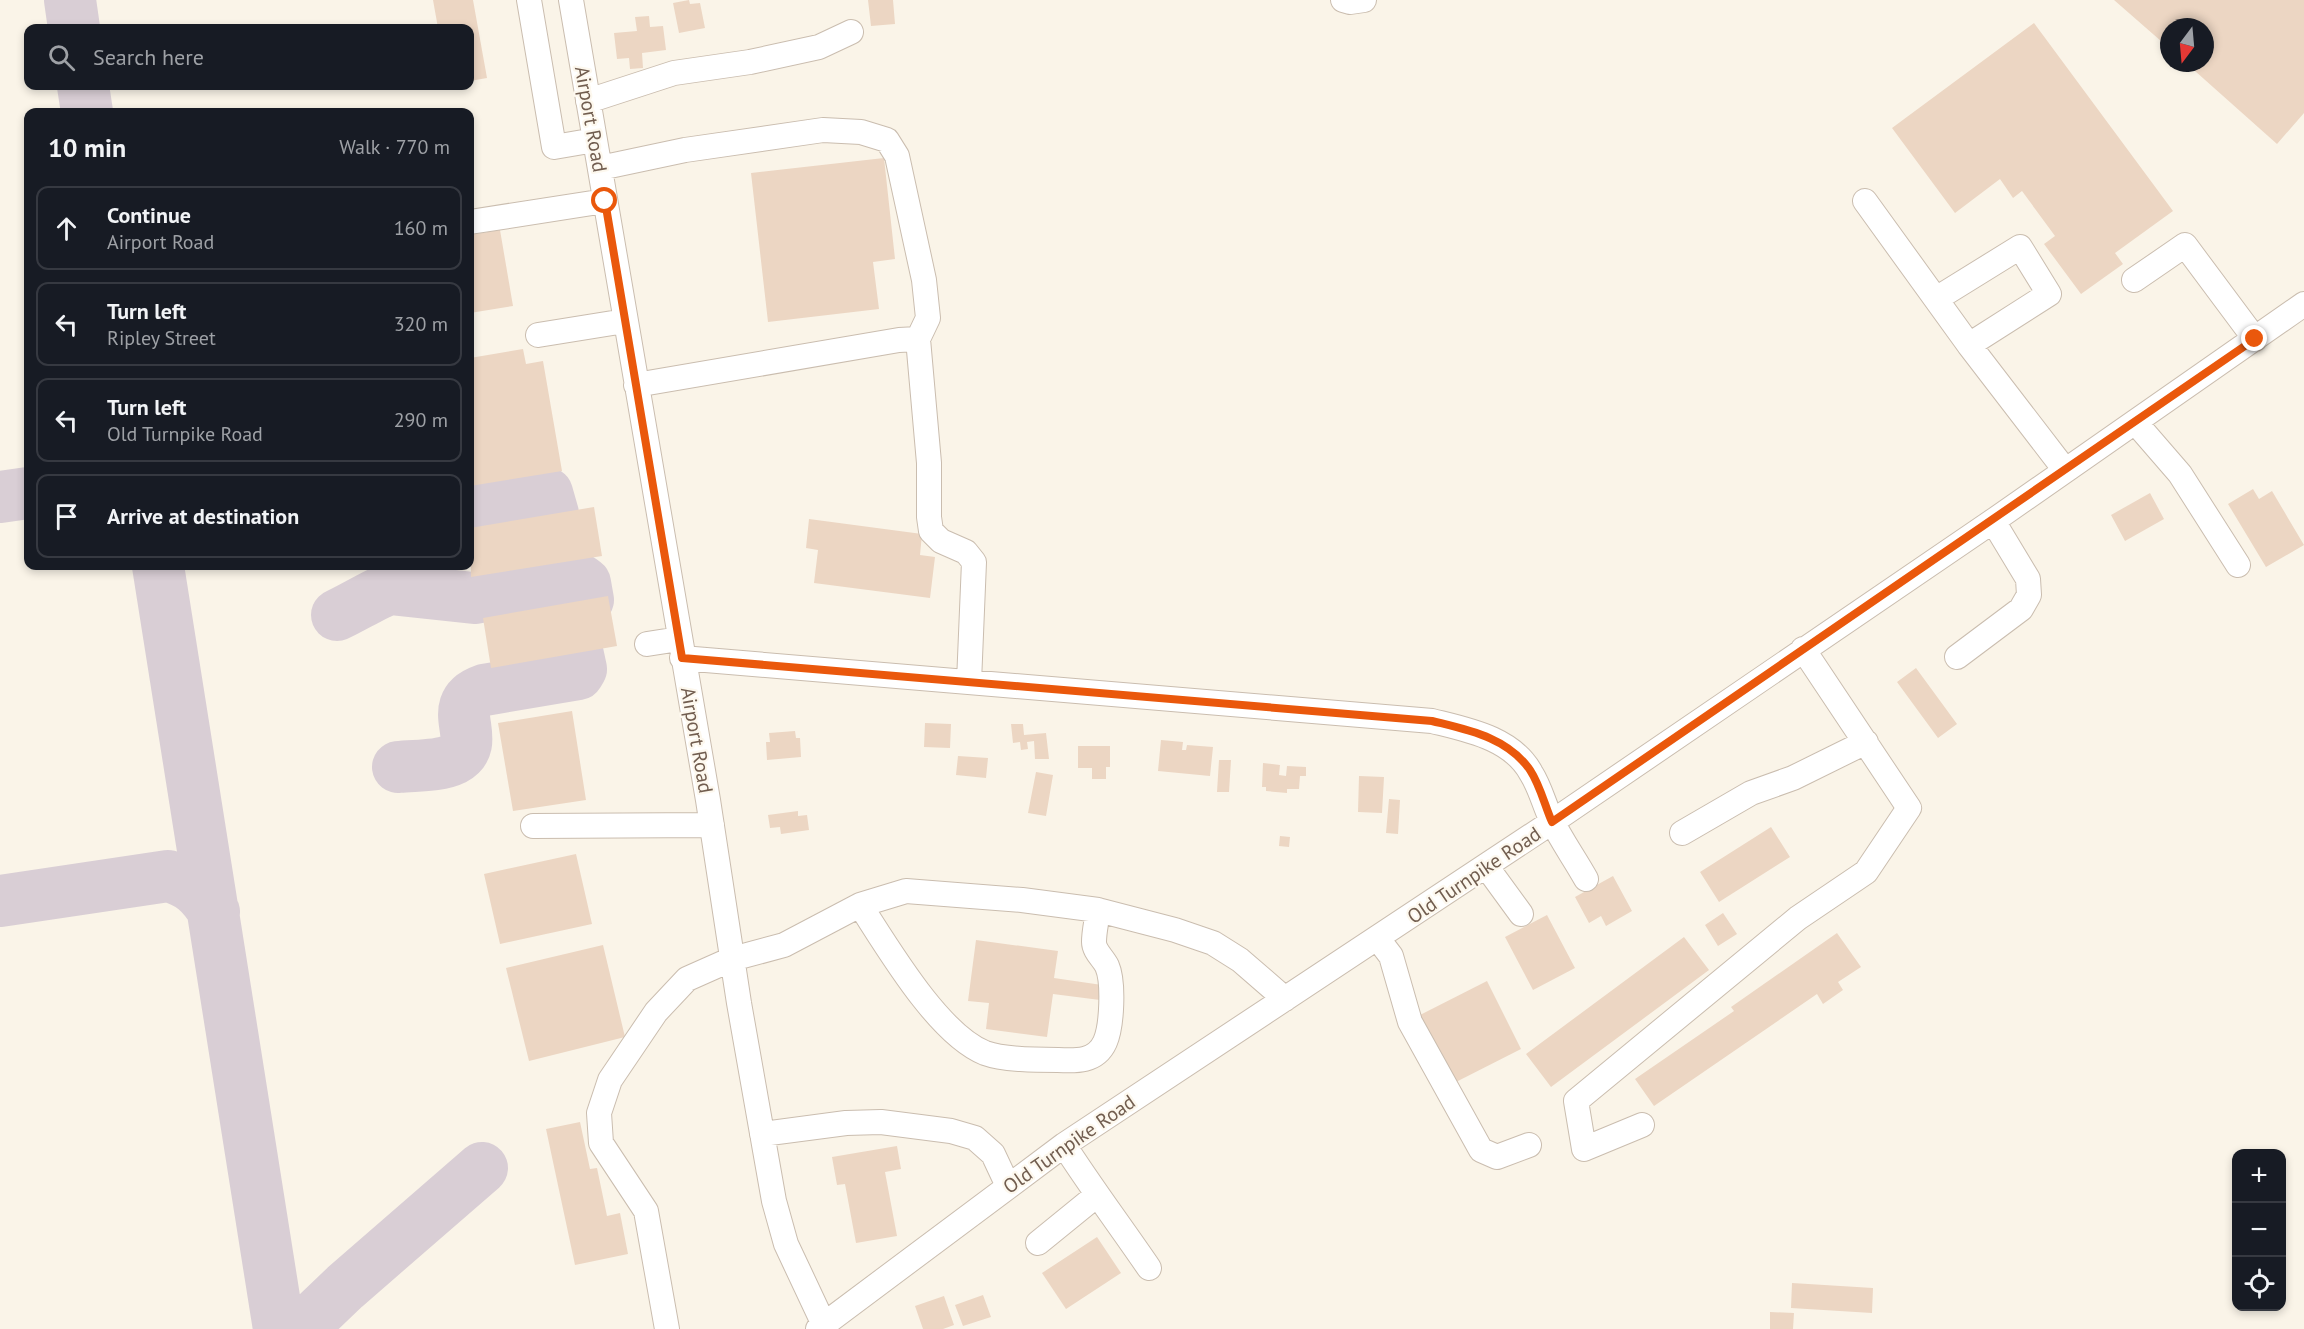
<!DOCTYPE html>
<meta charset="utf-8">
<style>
:root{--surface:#171b24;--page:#242831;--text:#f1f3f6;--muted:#9ea1a6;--line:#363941}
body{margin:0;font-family:"PT Sans",sans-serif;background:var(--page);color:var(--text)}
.controls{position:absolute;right:18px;bottom:18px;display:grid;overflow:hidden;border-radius:12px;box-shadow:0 3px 9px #0003}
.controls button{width:54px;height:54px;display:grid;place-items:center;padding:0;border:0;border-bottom:2px solid var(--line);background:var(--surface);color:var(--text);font:30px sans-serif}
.compass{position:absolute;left:2160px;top:18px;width:54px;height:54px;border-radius:50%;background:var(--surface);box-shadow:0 3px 9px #0003;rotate:196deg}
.stop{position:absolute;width:18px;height:18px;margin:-14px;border:4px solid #ea580c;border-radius:50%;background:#fff}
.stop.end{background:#ea580c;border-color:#fff;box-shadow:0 2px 6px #0008}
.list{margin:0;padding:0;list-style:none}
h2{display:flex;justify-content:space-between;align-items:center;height:78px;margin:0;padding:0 24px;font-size:26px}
h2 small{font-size:20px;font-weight:400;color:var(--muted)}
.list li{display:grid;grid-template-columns:39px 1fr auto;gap:18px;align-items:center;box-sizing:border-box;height:84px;margin:0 12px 12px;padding:0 12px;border:2px solid var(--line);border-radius:12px}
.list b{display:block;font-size:22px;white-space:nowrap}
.list p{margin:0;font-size:20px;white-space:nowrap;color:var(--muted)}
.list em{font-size:20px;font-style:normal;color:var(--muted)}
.icon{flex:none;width:33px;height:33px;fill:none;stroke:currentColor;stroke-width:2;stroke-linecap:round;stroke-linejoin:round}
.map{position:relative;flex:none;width:2304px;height:1329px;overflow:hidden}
.search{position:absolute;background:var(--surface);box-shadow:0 3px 9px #0003;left:24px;top:24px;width:450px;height:66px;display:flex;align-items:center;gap:15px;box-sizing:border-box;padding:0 21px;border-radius:12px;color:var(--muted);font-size:22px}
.panel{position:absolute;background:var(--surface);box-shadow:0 3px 9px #0003;left:24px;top:108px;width:450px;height:462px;border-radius:12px}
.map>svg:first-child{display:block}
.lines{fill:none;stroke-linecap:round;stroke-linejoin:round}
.taxiway{stroke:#d9ced5;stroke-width:52}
.building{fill:#ecd6c3}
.minor-casing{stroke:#cabdaf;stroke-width:26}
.minor{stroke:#fff;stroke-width:24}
.route{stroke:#ea580c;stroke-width:8}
.labels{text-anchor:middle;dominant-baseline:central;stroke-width:4.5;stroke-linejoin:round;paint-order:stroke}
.street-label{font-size:20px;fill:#715d4f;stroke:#fdf8ee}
</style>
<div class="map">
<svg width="2304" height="1329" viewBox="0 0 2304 1329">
<rect width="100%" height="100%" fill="#faf4e8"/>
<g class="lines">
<path class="taxiway" d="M 70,0 L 74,28
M 83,86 L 87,112
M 0,497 L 28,493
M 470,507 L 547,493 L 553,514
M 158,566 L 279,1329
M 337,615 C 349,610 382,590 390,589 L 474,598 L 581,580 L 585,583 L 588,600
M 398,767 C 414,765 438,767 454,759 C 486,742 441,705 484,690 L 578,674 L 581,669 L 578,655
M 0,901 L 168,876 C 191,882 202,893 214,912
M 301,1329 L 345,1287 L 482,1168"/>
</g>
<path class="building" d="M 433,0 L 473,0 L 487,78 L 470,81 L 470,28 L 438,28 Z
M 689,0 L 690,4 L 700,3 L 705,28 L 679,33 L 673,3 Z
M 868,0 L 893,0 L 895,24 L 871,26 Z
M 2114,0 L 2304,0 L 2304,113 L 2277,144 L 2186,63 L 2205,63 L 2205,27 L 2169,27 L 2169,48 Z
M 649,16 L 650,27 L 663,26 L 666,50 L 642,53 L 643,68 L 630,69 L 629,58 L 617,59 L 614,33 L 637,31 L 635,17 Z
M 2034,23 L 2173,211 L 2115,253 L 2123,264 L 2081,294 L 2044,244 L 2055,236 L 2022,191 L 2013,198 L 2000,179 L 1955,213 L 1892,128 Z
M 884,158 L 895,259 L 873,262 L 879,309 L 768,322 L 751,173 Z
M 500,230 L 513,306 L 470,313 L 470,235 Z
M 523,349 L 526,364 L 543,361 L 562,471 L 470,486 L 470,358 Z
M 2253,489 L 2259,499 L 2272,491 L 2304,545 L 2266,567 L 2228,504 Z
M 2150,493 L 2164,519 L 2125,541 L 2111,515 Z
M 594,507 L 602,556 L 471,577 L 470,528 Z
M 809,519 L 922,534 L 920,555 L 935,557 L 930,598 L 814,583 L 818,550 L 806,548 Z
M 608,596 L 617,646 L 491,668 L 483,618 Z
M 1916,668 L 1957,724 L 1938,738 L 1897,682 Z
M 572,711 L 586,800 L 513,811 L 498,723 Z
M 925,723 L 951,724 L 950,748 L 924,747 Z
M 1011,724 L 1023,724 L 1024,735 L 1046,733 L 1049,759 L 1035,759 L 1034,741 L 1027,742 L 1028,749 L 1021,750 L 1020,742 L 1013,743 Z
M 795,731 L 796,738 L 800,738 L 801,757 L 767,760 L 766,742 L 770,742 L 769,733 Z
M 1161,740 L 1183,742 L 1182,750 L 1186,750 L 1187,745 L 1213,747 L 1210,776 L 1158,771 Z
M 1078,746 L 1110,746 L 1110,767 L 1106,767 L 1106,779 L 1092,779 L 1092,768 L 1078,768 Z
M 958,756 L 988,758 L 986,778 L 956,775 Z
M 1219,760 L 1231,760 L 1229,792 L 1217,792 Z
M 1263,763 L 1280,765 L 1279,775 L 1286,776 L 1287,766 L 1306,767 L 1306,776 L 1300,776 L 1299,789 L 1287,789 L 1287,793 L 1266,791 L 1266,787 L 1262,787 Z
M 1036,772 L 1053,775 L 1046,816 L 1028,813 Z
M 1359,776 L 1384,777 L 1382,813 L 1358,812 Z
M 1389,799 L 1400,800 L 1398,834 L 1386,833 Z
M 798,811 L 798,816 L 807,815 L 809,830 L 781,834 L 780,827 L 770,828 L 768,815 Z
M 1771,827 L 1790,857 L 1719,902 L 1700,872 Z
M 1280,836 L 1290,837 L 1289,847 L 1279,846 Z
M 576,854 L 592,924 L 500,944 L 484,874 Z
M 1613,876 L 1632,911 L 1606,926 L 1601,916 L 1589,923 L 1575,897 Z
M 1723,913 L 1737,934 L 1718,946 L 1705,925 Z
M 1547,915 L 1575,968 L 1533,990 L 1505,937 Z
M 1837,933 L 1861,967 L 1838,982 L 1843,990 L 1823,1004 L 1817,994 L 1654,1106 L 1635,1079 L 1734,1011 L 1731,1007 Z
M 1684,937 L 1709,970 L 1551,1087 L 1526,1054 Z
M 976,940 L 1058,951 L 1054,978 L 1102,985 L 1100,1000 L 1053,994 L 1047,1037 L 986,1029 L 989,1003 L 968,1001 Z
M 603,945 L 625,1037 L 529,1061 L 506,968 Z
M 1487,981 L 1521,1049 L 1454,1083 L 1420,1015 Z
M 580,1122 L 590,1169 L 597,1168 L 607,1216 L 620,1213 L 628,1254 L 575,1265 L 546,1129 Z
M 897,1146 L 901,1169 L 885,1172 L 897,1236 L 856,1243 L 845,1184 L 837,1185 L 832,1157 Z
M 1097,1237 L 1121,1273 L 1066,1309 L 1042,1273 Z
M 1792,1283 L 1873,1288 L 1872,1313 L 1791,1308 Z
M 983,1295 L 991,1317 L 963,1326 L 955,1305 Z
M 944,1296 L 954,1325 L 943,1329 L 923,1329 L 915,1306 Z
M 1770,1312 L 1794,1313 L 1793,1329 L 1770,1329 Z"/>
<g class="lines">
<g class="minor-casing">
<path id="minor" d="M 529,0 L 554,147 L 595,140
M 571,0 L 708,800 L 739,1003 L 774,1201 L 786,1244 L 826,1329
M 1343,0 L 1350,2 L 1364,0
M 588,101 L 674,73 L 750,62 L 819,47 L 851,32
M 600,168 L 685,150 L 823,130 L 861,132 L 887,140 L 897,156 L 924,280 L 928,318 L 918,339 L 899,340 L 636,385
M 1865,201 L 1969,345 L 2065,470
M 470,222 L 605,201
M 2134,280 L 2185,245 L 2255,339
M 1936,299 L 2020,247 L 2049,294 L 1969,345
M 538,335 L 625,321
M 918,339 L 929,463 L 929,517 L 931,531 L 941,541 L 966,552 L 974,562 L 969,682
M 2135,422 L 2180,474 L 2238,565
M 647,644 L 679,639
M 1957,657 L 2021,609 L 2029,595 L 2028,579 L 1993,521
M 682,658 L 1432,721 C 1468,730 1512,738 1531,773 C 1540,787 1544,804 1551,819 C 1561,840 1575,859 1586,879
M 533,826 L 712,825
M 1682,833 L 1751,793 L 1793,778 L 1866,742
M 1486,866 L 1521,914
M 860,905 C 888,948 938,1034 985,1053 C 1004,1060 1037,1060 1058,1060 C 1076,1061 1096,1062 1105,1042 C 1112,1026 1114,982 1107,966 C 1103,958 1094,951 1094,942 C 1094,931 1097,920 1098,910
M 1378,939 L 1391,956 L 1410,1022 L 1481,1150 L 1497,1157 L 1529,1145
M 1642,1125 L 1584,1149 L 1576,1101 L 1798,918 L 1866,872 L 1909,808 L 1803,649
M 762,1134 L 846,1123 L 881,1122 L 951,1131 L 975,1138 L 993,1154 L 1008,1186
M 1064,1145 C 1091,1187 1121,1227 1149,1268
M 1038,1243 L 1097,1195
M 667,1329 L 646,1211 L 601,1143 L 599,1113 L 610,1080 L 656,1012 L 687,979 L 732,959 L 784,945 L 860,905 L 906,891 L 1022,900 L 1098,910 L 1175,930 L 1213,943 L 1240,960 L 1285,999
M 818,1329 L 1064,1145 L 1552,822 L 1993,521 L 2304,304"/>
</g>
<use href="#minor" class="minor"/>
</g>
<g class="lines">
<path class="route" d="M 605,201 L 682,658 L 1432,721 C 1468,730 1507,737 1530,770 C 1540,785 1545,806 1552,822 L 2255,339"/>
</g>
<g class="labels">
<g class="street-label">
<text transform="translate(591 119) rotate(80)">Airport Road</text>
<text transform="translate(697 740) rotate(80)">Airport Road</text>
<text transform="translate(1474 875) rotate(-34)">Old Turnpike Road</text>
<text transform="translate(1069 1144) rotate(-35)">Old Turnpike Road</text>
</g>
</g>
</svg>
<div class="controls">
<button>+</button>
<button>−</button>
<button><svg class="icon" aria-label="locate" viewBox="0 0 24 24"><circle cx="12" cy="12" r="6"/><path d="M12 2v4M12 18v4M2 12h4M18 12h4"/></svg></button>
</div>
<svg class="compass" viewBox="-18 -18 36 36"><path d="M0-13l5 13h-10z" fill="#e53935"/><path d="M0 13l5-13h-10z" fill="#9ea1a6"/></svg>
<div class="stop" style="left:605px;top:201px"></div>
<div class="stop end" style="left:2255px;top:339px"></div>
<div class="search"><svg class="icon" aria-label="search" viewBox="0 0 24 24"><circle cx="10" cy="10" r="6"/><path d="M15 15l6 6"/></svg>Search here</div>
<section class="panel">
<h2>10 min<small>Walk · 770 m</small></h2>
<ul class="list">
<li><svg class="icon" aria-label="ahead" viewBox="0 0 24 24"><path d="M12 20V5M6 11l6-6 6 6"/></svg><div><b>Continue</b><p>Airport Road</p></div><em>160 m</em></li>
<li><svg class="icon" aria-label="left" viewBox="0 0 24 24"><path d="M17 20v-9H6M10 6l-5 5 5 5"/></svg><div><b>Turn left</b><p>Ripley Street</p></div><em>320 m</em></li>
<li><svg class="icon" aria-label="left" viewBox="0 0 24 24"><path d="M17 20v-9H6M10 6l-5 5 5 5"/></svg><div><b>Turn left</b><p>Old Turnpike Road</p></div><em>290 m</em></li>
<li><svg class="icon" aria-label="arrive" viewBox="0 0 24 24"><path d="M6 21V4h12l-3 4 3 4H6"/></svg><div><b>Arrive at destination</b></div></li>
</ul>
</section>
</div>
